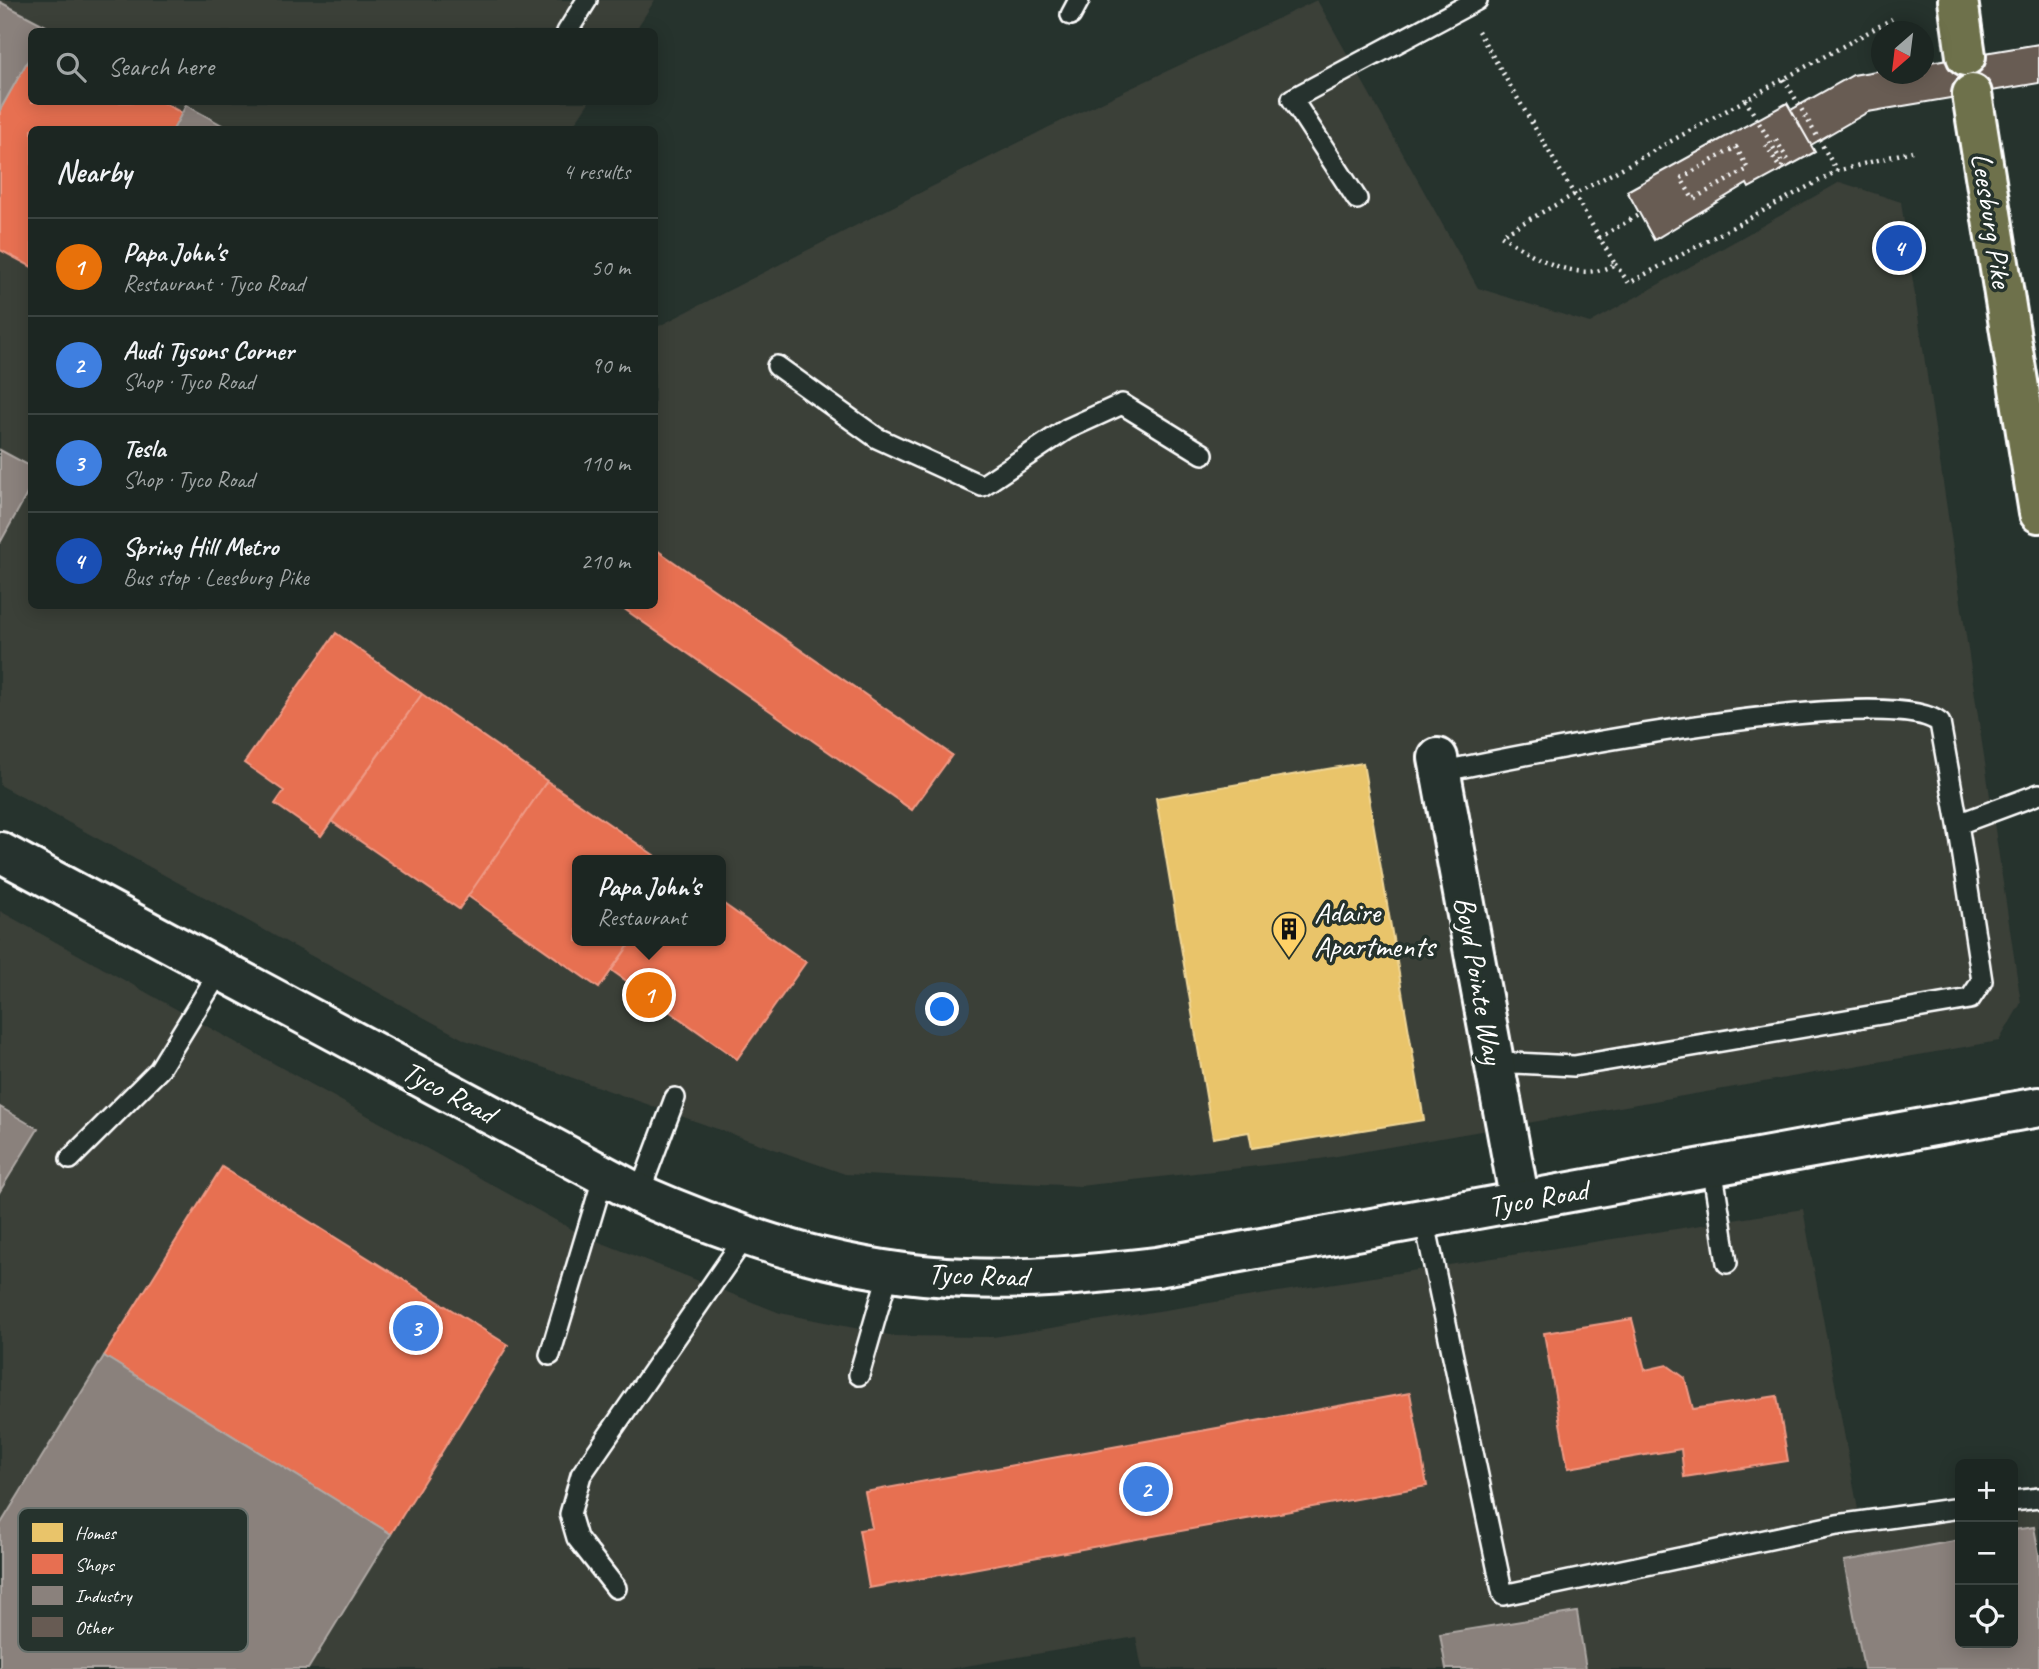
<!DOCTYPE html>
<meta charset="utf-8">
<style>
:root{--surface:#1c2622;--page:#29322f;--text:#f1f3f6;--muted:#a0a5a5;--line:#3a4340;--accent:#ffd166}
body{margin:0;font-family:Caveat,sans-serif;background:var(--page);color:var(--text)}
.controls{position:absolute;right:21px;bottom:21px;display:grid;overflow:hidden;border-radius:10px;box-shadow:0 4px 18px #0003}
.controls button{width:63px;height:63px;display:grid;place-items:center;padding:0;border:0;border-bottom:2px solid var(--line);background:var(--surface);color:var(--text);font:35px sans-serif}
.compass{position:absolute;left:1871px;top:21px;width:63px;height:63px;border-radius:50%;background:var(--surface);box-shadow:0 4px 18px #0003;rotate:208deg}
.you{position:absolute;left:943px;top:1010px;width:24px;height:24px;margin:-18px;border:5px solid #fff;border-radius:50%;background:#1a73e8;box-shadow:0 0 0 10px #1a73e833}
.badge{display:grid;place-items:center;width:46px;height:46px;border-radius:50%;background:var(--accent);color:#fff;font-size:23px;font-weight:700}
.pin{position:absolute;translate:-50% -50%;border:4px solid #fff;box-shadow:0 2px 7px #0006}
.popup{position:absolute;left:572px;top:855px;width:154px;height:91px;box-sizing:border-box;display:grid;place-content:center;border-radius:10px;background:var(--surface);filter:drop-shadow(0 2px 5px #0005);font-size:23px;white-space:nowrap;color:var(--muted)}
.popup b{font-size:26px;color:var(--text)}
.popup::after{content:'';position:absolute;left:50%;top:100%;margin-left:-14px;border:14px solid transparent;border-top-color:var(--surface)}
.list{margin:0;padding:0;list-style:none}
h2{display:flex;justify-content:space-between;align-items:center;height:91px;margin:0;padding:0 28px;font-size:30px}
h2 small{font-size:23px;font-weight:400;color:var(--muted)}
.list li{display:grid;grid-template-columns:46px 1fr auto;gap:21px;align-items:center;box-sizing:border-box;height:98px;padding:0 28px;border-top:2px solid var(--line)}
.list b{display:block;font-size:26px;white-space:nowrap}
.list p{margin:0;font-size:23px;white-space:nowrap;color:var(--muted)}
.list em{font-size:23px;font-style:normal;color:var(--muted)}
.icon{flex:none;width:38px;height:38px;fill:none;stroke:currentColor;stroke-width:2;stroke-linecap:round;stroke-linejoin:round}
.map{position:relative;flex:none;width:2039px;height:1669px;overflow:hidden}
.search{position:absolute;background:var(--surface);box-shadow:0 4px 18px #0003;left:28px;top:28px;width:630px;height:77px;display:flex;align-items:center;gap:18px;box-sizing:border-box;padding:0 24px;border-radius:10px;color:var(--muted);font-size:26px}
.panel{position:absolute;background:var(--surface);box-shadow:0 4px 18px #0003;left:28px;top:126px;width:630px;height:483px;border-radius:10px}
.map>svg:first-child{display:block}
.built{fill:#3a3f38;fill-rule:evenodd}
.homes{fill:#e9c46a;stroke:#f0d697;stroke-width:2}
.shops{fill:#e76f51;stroke:#ee9a85;stroke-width:2}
.industry{fill:#8a817c;stroke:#ada7a3;stroke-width:2}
.building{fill:#675b53;stroke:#fff;stroke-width:2}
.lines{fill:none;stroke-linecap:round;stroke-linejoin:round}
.service-casing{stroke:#fff;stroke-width:24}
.minor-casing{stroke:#fff;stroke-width:44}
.tertiary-casing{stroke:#fff;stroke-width:44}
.trunk-casing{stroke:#fff;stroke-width:44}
.path{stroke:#fff;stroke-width:4.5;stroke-dasharray:2 5;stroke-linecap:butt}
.service{stroke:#26332d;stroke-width:19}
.minor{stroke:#26332d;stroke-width:38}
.tertiary{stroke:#26332d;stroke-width:38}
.trunk{stroke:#6e714b;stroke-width:38}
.labels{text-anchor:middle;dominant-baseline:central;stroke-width:7;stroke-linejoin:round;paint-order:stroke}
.street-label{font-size:30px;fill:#fff;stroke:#26332d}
.poi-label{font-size:30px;fill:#fff;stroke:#26332d;text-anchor:start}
.key{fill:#26332d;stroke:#67706c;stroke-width:2}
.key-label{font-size:19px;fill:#fff}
</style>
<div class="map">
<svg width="2039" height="1669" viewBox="0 0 2039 1669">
<rect width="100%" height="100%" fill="#26332d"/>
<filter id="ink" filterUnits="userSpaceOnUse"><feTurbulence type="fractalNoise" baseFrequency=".0143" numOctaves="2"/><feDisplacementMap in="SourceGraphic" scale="14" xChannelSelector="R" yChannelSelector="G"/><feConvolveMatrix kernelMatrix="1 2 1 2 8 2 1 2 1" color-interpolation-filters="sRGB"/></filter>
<g filter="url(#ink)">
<path class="built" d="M 0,0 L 655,0 L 635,31 L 32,32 L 32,102 L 589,102 L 571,129 L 32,130 L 32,606 L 654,606 L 655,328 L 1049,127 L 1317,0 L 1478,288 L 1590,323 L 1840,182 L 1901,202 L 2021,1003 L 1999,1041 L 1320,1159 L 1080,1186 L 845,1174 L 465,1040 L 0,785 ZM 577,860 L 721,860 L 721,941 L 577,941 Z
M 0,911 L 582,1235 L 780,1313 L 894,1336 L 993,1337 L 1803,1209 L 1859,1515 L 1960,1498 L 1960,1643 L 2013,1643 L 2013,1489 L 2039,1485 L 2039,1669 L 1142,1669 L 1136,1637 L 948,1669 L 0,1669 Z"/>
<path class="homes" d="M 1363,763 L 1424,1120 L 1252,1148 L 1249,1132 L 1213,1138 L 1156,798 Z"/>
<path class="shops" d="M 32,53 L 32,102 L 162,102 L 182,113 L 173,130 L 32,130 L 32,267 L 0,250 L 0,110 Z
M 654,548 L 952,755 L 912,810 L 620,606 L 654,606 Z
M 336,633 L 422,694 L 321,836 L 275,804 L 284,791 L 244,763 Z
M 422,694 L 547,781 L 459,909 L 331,821 Z
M 547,781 L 661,860 L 577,860 L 577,941 L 632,941 L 599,988 L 468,896 Z
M 721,902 L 806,962 L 737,1059 L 611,970 L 632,941 L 721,941 Z
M 222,1167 L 508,1345 L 391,1534 L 104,1356 Z
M 1632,1319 L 1645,1370 L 1667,1365 L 1685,1378 L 1693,1409 L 1777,1396 L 1788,1461 L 1684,1477 L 1681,1449 L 1568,1468 L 1544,1333 Z
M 1410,1393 L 1427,1486 L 869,1588 L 859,1530 L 872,1528 L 865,1492 Z"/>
<path class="industry" d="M 0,2 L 46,26 L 43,32 L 32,32 L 32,53 L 0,110 Z
M 186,105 L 231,130 L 173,130 Z
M 0,450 L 32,467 L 32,485 L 0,543 Z
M 0,1107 L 38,1129 L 0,1191 Z
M 104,1356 L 391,1534 L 308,1669 L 0,1669 L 0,1525 Z
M 2034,1527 L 2039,1554 L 2039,1669 L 1864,1669 L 1844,1561 L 1960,1540 L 1960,1643 L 2013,1643 L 2013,1530 Z
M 1577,1612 L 1586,1669 L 1446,1669 L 1440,1634 Z"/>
<path class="building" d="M 2039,44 L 2039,83 L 1868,112 L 1811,145 L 1791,110 L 1853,75 L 1882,70 L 1882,74 L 1924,74 L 1924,63 Z
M 1787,103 L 1815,152 L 1749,188 L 1747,184 L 1654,240 L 1627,191 Z"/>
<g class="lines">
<g class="service-casing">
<path id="service" d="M 1071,15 L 1079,0
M 567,32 L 587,0
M 1357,199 L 1292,99 L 1477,0
M 777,366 L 877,438 L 982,486 L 1067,429 L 1122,404 L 1203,454
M 1440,772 C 1515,756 1893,680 1940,723 L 1958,824
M 1494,1062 L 1574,1066 L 1970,999 L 1982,981 L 1958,824 L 2039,794
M 70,1159 L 159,1070 L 221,969
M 1712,1166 L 1727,1263
M 639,1194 L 675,1098
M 1424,1218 L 1503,1595 L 1837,1525 L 1960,1508
M 550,1355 L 604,1175
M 859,1375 L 889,1271
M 2013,1501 L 2039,1498
M 616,1588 L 577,1538 L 570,1514 L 581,1475 L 746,1236"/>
</g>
<g class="minor-casing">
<path id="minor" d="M 1438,758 L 1520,1202"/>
</g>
<g class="tertiary-casing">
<path id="tertiary" d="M 0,852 L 639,1194 C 744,1240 852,1274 966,1278 C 1030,1281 1093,1274 1157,1267 L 2039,1107"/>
</g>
<g class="trunk-casing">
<path id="trunk" d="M 1958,0 L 1966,56
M 1972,94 L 2039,513"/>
</g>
<path class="path" d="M 1478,31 L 1615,264 C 1578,286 1532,256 1501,235 L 1892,19
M 1784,79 L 1837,171
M 1745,99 L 1783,164 L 1781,170
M 1776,140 L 1791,165
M 1766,145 L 1781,170
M 1736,147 L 1748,169 L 1693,199 L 1681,178 Z
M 1599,238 L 1640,214
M 1615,264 L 1629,283 L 1837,171 L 1912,151"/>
<use href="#service" class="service"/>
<use href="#minor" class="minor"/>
<use href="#tertiary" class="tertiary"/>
<use href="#trunk" class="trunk"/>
</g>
</g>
<defs>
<g id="building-pin" transform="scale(1.75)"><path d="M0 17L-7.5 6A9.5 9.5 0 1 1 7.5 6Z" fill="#ffd166" stroke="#26332d"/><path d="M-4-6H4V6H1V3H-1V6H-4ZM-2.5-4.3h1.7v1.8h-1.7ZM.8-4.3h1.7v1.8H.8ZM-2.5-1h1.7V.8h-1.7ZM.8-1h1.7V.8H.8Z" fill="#111"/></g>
</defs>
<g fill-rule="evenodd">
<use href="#building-pin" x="1289" y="929"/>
</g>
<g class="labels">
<g class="street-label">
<text transform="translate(1992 220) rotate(81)">Leesburg Pike</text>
<text transform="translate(1479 980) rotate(80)">Boyd Pointe Way</text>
<text transform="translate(449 1092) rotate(28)">Tyco Road</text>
<text transform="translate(1538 1198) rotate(-10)">Tyco Road</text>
<text transform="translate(978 1275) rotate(2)">Tyco Road</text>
</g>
<g class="poi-label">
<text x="1314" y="912">Adaire<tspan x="1314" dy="34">Apartments</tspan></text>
</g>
</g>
<rect x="18" y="1508" width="230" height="144" rx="10" class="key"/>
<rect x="32" y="1523" width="31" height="19" fill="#e9c46a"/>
<rect x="32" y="1554" width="31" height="20" fill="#e76f51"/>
<rect x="32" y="1586" width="31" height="19" fill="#8a817c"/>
<rect x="32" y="1617" width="31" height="20" fill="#675b53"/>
<g class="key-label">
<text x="75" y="1539">Homes</text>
<text x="75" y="1571">Shops</text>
<text x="75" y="1602">Industry</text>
<text x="75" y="1634">Other</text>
</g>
</svg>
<div class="controls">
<button>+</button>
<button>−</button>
<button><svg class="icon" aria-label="locate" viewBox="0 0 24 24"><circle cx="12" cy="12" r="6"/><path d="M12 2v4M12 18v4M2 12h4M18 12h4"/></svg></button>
</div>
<svg class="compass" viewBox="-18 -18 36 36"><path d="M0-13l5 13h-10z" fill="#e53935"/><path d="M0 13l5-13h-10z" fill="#a0a5a5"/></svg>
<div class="you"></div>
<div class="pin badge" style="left:649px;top:995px;background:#e8710a">1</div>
<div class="popup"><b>Papa John's</b>Restaurant</div>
<div class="pin badge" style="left:1146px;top:1489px;background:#3f7fe0">2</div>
<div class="pin badge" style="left:416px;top:1328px;background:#3f7fe0">3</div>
<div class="pin badge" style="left:1899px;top:248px;background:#1a4fb4">4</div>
<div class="search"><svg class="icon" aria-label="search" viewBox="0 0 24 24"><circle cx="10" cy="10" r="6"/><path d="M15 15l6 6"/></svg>Search here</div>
<section class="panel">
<h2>Nearby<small>4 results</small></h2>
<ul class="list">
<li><span class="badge" style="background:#e8710a">1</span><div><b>Papa John's</b><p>Restaurant · Tyco Road</p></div><em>50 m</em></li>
<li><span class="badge" style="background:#3f7fe0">2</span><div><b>Audi Tysons Corner</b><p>Shop · Tyco Road</p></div><em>90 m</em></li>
<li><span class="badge" style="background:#3f7fe0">3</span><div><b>Tesla</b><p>Shop · Tyco Road</p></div><em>110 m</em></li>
<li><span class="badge" style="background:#1a4fb4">4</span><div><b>Spring Hill Metro</b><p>Bus stop · Leesburg Pike</p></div><em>210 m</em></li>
</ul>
</section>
</div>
